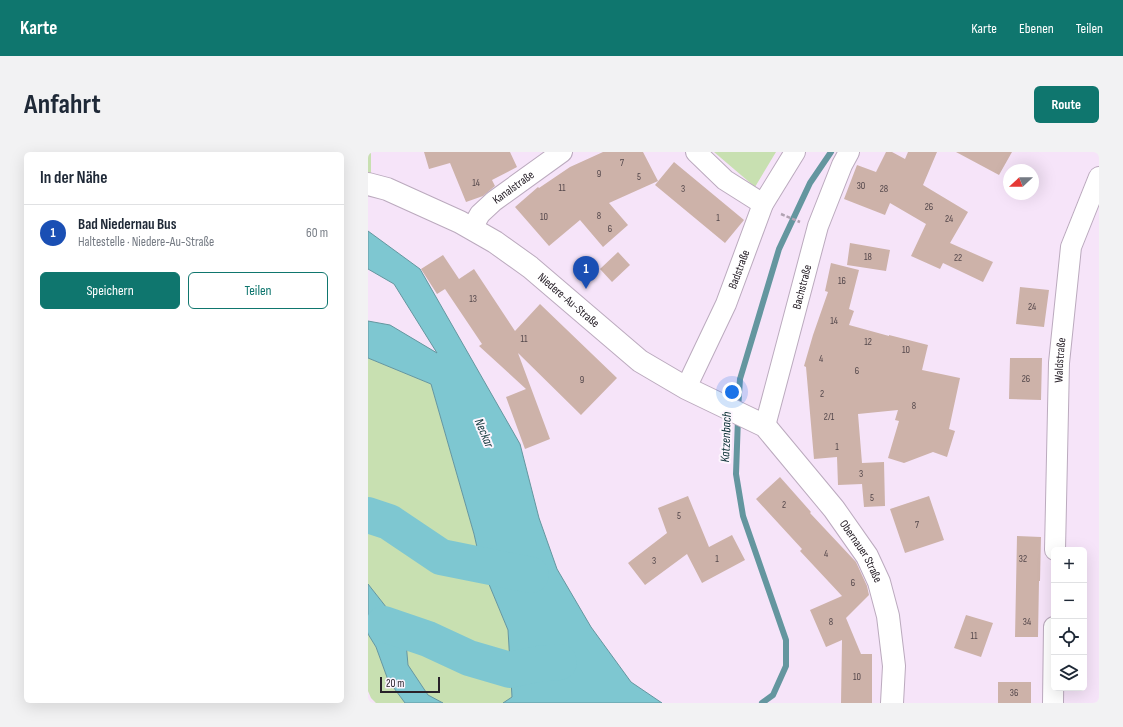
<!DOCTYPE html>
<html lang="de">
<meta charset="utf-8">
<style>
:root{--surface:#fff;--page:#f2f2f3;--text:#1f2937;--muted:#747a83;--line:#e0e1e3;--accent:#0f766e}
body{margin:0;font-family:"Sofia Sans Condensed",sans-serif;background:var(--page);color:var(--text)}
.controls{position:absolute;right:12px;bottom:12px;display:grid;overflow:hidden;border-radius:6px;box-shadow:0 4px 16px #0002}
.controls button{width:36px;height:36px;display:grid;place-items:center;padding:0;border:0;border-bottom:1px solid var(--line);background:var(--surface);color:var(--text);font:20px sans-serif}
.compass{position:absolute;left:635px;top:12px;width:36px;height:36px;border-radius:50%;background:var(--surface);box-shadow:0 4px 16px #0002;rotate:248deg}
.scale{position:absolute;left:12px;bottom:10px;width:60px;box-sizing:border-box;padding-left:4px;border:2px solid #29222a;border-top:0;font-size:11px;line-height:14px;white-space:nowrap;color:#29222a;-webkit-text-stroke:3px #fdf5fe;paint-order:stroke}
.you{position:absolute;left:364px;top:240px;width:14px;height:14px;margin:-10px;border:3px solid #fff;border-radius:50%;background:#1a73e8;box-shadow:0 0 0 6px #1a73e833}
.badge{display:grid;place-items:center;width:26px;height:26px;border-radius:50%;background:var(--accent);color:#fff;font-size:13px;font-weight:700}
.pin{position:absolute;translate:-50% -33px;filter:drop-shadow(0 1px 2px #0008)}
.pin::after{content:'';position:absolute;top:21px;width:14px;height:12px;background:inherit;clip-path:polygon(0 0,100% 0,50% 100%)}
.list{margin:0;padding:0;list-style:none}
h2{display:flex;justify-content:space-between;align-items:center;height:52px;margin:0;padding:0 16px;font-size:17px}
h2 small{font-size:13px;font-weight:400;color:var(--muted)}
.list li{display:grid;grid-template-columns:26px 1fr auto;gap:12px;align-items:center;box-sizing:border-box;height:56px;padding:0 16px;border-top:1px solid var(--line)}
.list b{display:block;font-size:15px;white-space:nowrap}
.list p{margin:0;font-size:13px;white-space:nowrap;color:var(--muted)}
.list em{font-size:13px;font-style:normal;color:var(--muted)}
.actions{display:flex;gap:8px;padding:12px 16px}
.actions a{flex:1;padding:9px 0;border:1px solid var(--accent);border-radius:6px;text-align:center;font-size:14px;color:var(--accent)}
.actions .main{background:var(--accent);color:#fff}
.icon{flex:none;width:22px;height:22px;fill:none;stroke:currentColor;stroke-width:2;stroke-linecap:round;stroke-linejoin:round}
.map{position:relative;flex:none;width:731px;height:551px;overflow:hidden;border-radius:6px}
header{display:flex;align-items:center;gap:24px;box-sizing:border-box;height:56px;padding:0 20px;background:var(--accent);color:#fff}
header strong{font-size:19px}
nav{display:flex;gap:22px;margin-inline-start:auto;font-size:14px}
.intro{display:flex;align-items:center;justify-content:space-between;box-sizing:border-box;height:96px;padding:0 24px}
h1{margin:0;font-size:28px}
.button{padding:10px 18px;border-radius:6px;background:var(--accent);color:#fff;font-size:14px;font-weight:700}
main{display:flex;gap:24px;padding:0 24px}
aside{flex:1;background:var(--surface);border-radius:6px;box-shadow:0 4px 16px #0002}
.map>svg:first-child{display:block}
.green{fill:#c8e0b1}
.water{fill:#7ec7d1;stroke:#64969f}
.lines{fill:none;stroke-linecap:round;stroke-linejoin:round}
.stream{stroke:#64969f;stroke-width:6}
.river{stroke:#7ec7d1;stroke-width:36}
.building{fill:#cdb2a9}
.street-casing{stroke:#bbaabe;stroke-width:22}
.secondary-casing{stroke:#bbaabe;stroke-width:24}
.path{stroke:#b1a3b3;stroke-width:2.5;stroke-dasharray:4 2;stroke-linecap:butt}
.street{stroke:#fff;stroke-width:20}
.secondary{stroke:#fff;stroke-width:22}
.labels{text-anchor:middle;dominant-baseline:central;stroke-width:4;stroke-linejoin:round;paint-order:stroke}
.number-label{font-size:10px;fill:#52464a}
.street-label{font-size:12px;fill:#29222a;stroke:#fdf5fe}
.water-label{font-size:13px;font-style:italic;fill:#0c3236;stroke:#fdf5fe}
</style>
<header>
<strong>Karte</strong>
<nav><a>Karte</a><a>Ebenen</a><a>Teilen</a></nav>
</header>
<div class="intro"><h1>Anfahrt</h1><a class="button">Route</a></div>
<main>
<aside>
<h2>In der Nähe<small></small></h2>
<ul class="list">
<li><span class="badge" style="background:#1a4fb4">1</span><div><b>Bad Niedernau Bus</b><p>Haltestelle · Niedere-Au-Straße</p></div><em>60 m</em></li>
</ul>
<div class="actions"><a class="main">Speichern</a><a>Teilen</a></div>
</aside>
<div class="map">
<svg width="731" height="551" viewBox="0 0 731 551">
<rect width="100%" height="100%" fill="#f6e4f9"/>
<path class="green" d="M 0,0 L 3,0 L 3,22 L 0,29 Z
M 346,0 L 408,0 L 387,35 Z
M 0,206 L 63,232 L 106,382 L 113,413 L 140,478 L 144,545 L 135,551 L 75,551 L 60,543 L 40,513 L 37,479 L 0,432 Z
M 0,482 L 8,495 L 20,528 L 37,551 L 8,551 L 3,546 L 0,539 Z"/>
<path class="water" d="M 0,79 L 52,117 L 152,292 L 171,366 L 189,417 L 223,475 L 263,530 L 294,551 L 135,551 L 144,545 L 140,478 L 113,413 L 106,382 L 63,232 L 0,206 L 0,169 L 22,173 L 69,201 L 26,132 L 0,117 Z
M 0,432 L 37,479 L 40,513 L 60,543 L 75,551 L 37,551 L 20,528 L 8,495 L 0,482 Z"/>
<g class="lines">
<path class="stream" d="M 370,257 L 372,227 L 411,97 L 442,31 L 463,0
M 370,266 L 368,322 L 375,364 L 418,488 L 418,514 L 405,543 L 394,551"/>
<path class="river" d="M 0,363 L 21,370 L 73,405 L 163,423
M 16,472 L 60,487 L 101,506 L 142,518 L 170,512 L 191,510"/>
</g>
<path class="building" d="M 56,0 L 142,0 L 149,15 L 124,28 L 127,34 L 115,44 L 98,50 L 82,11 L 61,17 Z
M 235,0 L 275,0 L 290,29 L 241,51 L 260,73 L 235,95 L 212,68 L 181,94 L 147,55 L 170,35 L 171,36 L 202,15 Z
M 518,0 L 524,0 L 537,7 L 540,0 L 569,0 L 555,33 L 600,60 L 582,91 L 625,110 L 615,130 L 575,111 L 572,117 L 543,104 L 558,72 L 522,51 L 517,63 L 476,47 L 489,13 L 508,20 Z
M 588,0 L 644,0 L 631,23 Z
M 306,10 L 376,68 L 357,91 L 287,33 Z
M 482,91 L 522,98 L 518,119 L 479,113 Z
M 250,100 L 262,113 L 244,130 L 232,117 Z
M 75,103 L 91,127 L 106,117 L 147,179 L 172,152 L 249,226 L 213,263 L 150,201 L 182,287 L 157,297 L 138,245 L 158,237 L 111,194 L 114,192 L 77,137 L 69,142 L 53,117 Z
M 463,111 L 491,118 L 481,157 L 486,159 L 481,173 L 521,184 L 521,183 L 560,193 L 554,218 L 592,226 L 581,277 L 587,279 L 579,305 L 565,300 L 536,311 L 520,306 L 531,269 L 527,268 L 530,258 L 490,262 L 494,311 L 516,310 L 517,354 L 496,355 L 494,332 L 470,333 L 469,305 L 446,307 L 438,215 L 436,214 L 445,183 L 460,140 L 457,139 Z
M 652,135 L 681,138 L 676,175 L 648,172 Z
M 642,206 L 674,206 L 673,248 L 641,247 Z
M 412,325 L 443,360 L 442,361 L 488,410 L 499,434 L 501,443 L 478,466 L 493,502 L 504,502 L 504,551 L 473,551 L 474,488 L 458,495 L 442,458 L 474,444 L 432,399 L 434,397 L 388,347 Z
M 320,344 L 341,395 L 364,383 L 377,408 L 334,431 L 319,402 L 277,433 L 260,411 L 299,381 L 290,356 Z
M 561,344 L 576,388 L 537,401 L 522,357 Z
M 649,384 L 673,385 L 672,429 L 671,429 L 670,485 L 647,485 Z
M 598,463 L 625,471 L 613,505 L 586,496 Z
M 630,530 L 663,530 L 663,551 L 630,551 Z"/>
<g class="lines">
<g class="street-casing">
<g id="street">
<path d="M 328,0 L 357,28 L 395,52"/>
<path id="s1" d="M 104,76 L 112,62 L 126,49 L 194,0"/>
<path id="s2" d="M 318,236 L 358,152 L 395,52 L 427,0"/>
<path id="s3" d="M 397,274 L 450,74 L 474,13 L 481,0"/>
<path id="s4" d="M 687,398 L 691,211 L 703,95 L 731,25"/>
<path d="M 685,551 L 686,475"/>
</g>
</g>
<g class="secondary-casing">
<g id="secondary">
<path id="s5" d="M 0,32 L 19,37 L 92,70 L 127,90 L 162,115 L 272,209 L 318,236 L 397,274 L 466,357 L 499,404 L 511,430 L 520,464 L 526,514 L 524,551"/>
</g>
</g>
<path class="path" d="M 413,62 L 432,70"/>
<use href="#street" class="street"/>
<use href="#secondary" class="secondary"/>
</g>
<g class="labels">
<g class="number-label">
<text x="254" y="11">7</text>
<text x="231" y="22">9</text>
<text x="271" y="25">5</text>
<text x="108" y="31">14</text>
<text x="493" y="34">30</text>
<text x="194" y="36">11</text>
<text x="315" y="37">3</text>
<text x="516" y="37">28</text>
<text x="561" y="55">26</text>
<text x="231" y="64">8</text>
<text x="176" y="65">10</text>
<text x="350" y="66">1</text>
<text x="581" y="67">24</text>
<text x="242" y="77">6</text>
<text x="500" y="105">18</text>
<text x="590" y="106">22</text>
<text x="474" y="129">16</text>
<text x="105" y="147">13</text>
<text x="664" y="155">24</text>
<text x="466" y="169">14</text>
<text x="156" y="187">11</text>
<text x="500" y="190">12</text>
<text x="538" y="198">10</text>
<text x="453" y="207">4</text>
<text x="489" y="219">6</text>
<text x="658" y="227">26</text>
<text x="214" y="228">9</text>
<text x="454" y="242">2</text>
<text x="546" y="254">8</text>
<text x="461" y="265">2/1</text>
<text x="469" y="295">1</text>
<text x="493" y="322">3</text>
<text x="504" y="346">5</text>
<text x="416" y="353">2</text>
<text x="311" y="364">5</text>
<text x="549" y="373">7</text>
<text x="458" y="402">4</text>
<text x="349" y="407">1</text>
<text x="655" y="407">32</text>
<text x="286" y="409">3</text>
<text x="485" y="431">6</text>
<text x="463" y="470">8</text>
<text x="659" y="470">34</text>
<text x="606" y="484">11</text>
<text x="489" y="525">10</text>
<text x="646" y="541">36</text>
</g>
<g class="street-label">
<text stroke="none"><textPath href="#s1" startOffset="59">Kanalstraße</textPath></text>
<text stroke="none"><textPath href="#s2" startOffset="130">Badstraße</textPath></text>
<text stroke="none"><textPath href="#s3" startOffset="144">Bachstraße</textPath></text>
<text stroke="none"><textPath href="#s5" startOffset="234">Niedere-Au-Straße</textPath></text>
<text stroke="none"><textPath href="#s4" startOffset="190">Waldstraße</textPath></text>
<text stroke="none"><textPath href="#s5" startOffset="627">Obernauer Straße</textPath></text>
</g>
<g class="water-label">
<text transform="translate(116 281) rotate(67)">Neckar</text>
<text transform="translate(358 285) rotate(-88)">Katzenbach</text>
</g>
</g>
</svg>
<div class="controls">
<button>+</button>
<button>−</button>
<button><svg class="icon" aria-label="locate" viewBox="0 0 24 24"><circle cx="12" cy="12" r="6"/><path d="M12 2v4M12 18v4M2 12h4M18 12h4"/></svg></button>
<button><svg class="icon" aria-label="layers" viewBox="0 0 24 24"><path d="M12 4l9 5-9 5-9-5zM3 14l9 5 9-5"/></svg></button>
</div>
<svg class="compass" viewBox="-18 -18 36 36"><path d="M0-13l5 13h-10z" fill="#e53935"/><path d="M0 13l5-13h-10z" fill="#747a83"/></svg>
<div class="scale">20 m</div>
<div class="you"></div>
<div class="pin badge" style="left:218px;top:137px;background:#1a4fb4">1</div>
</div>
</main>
